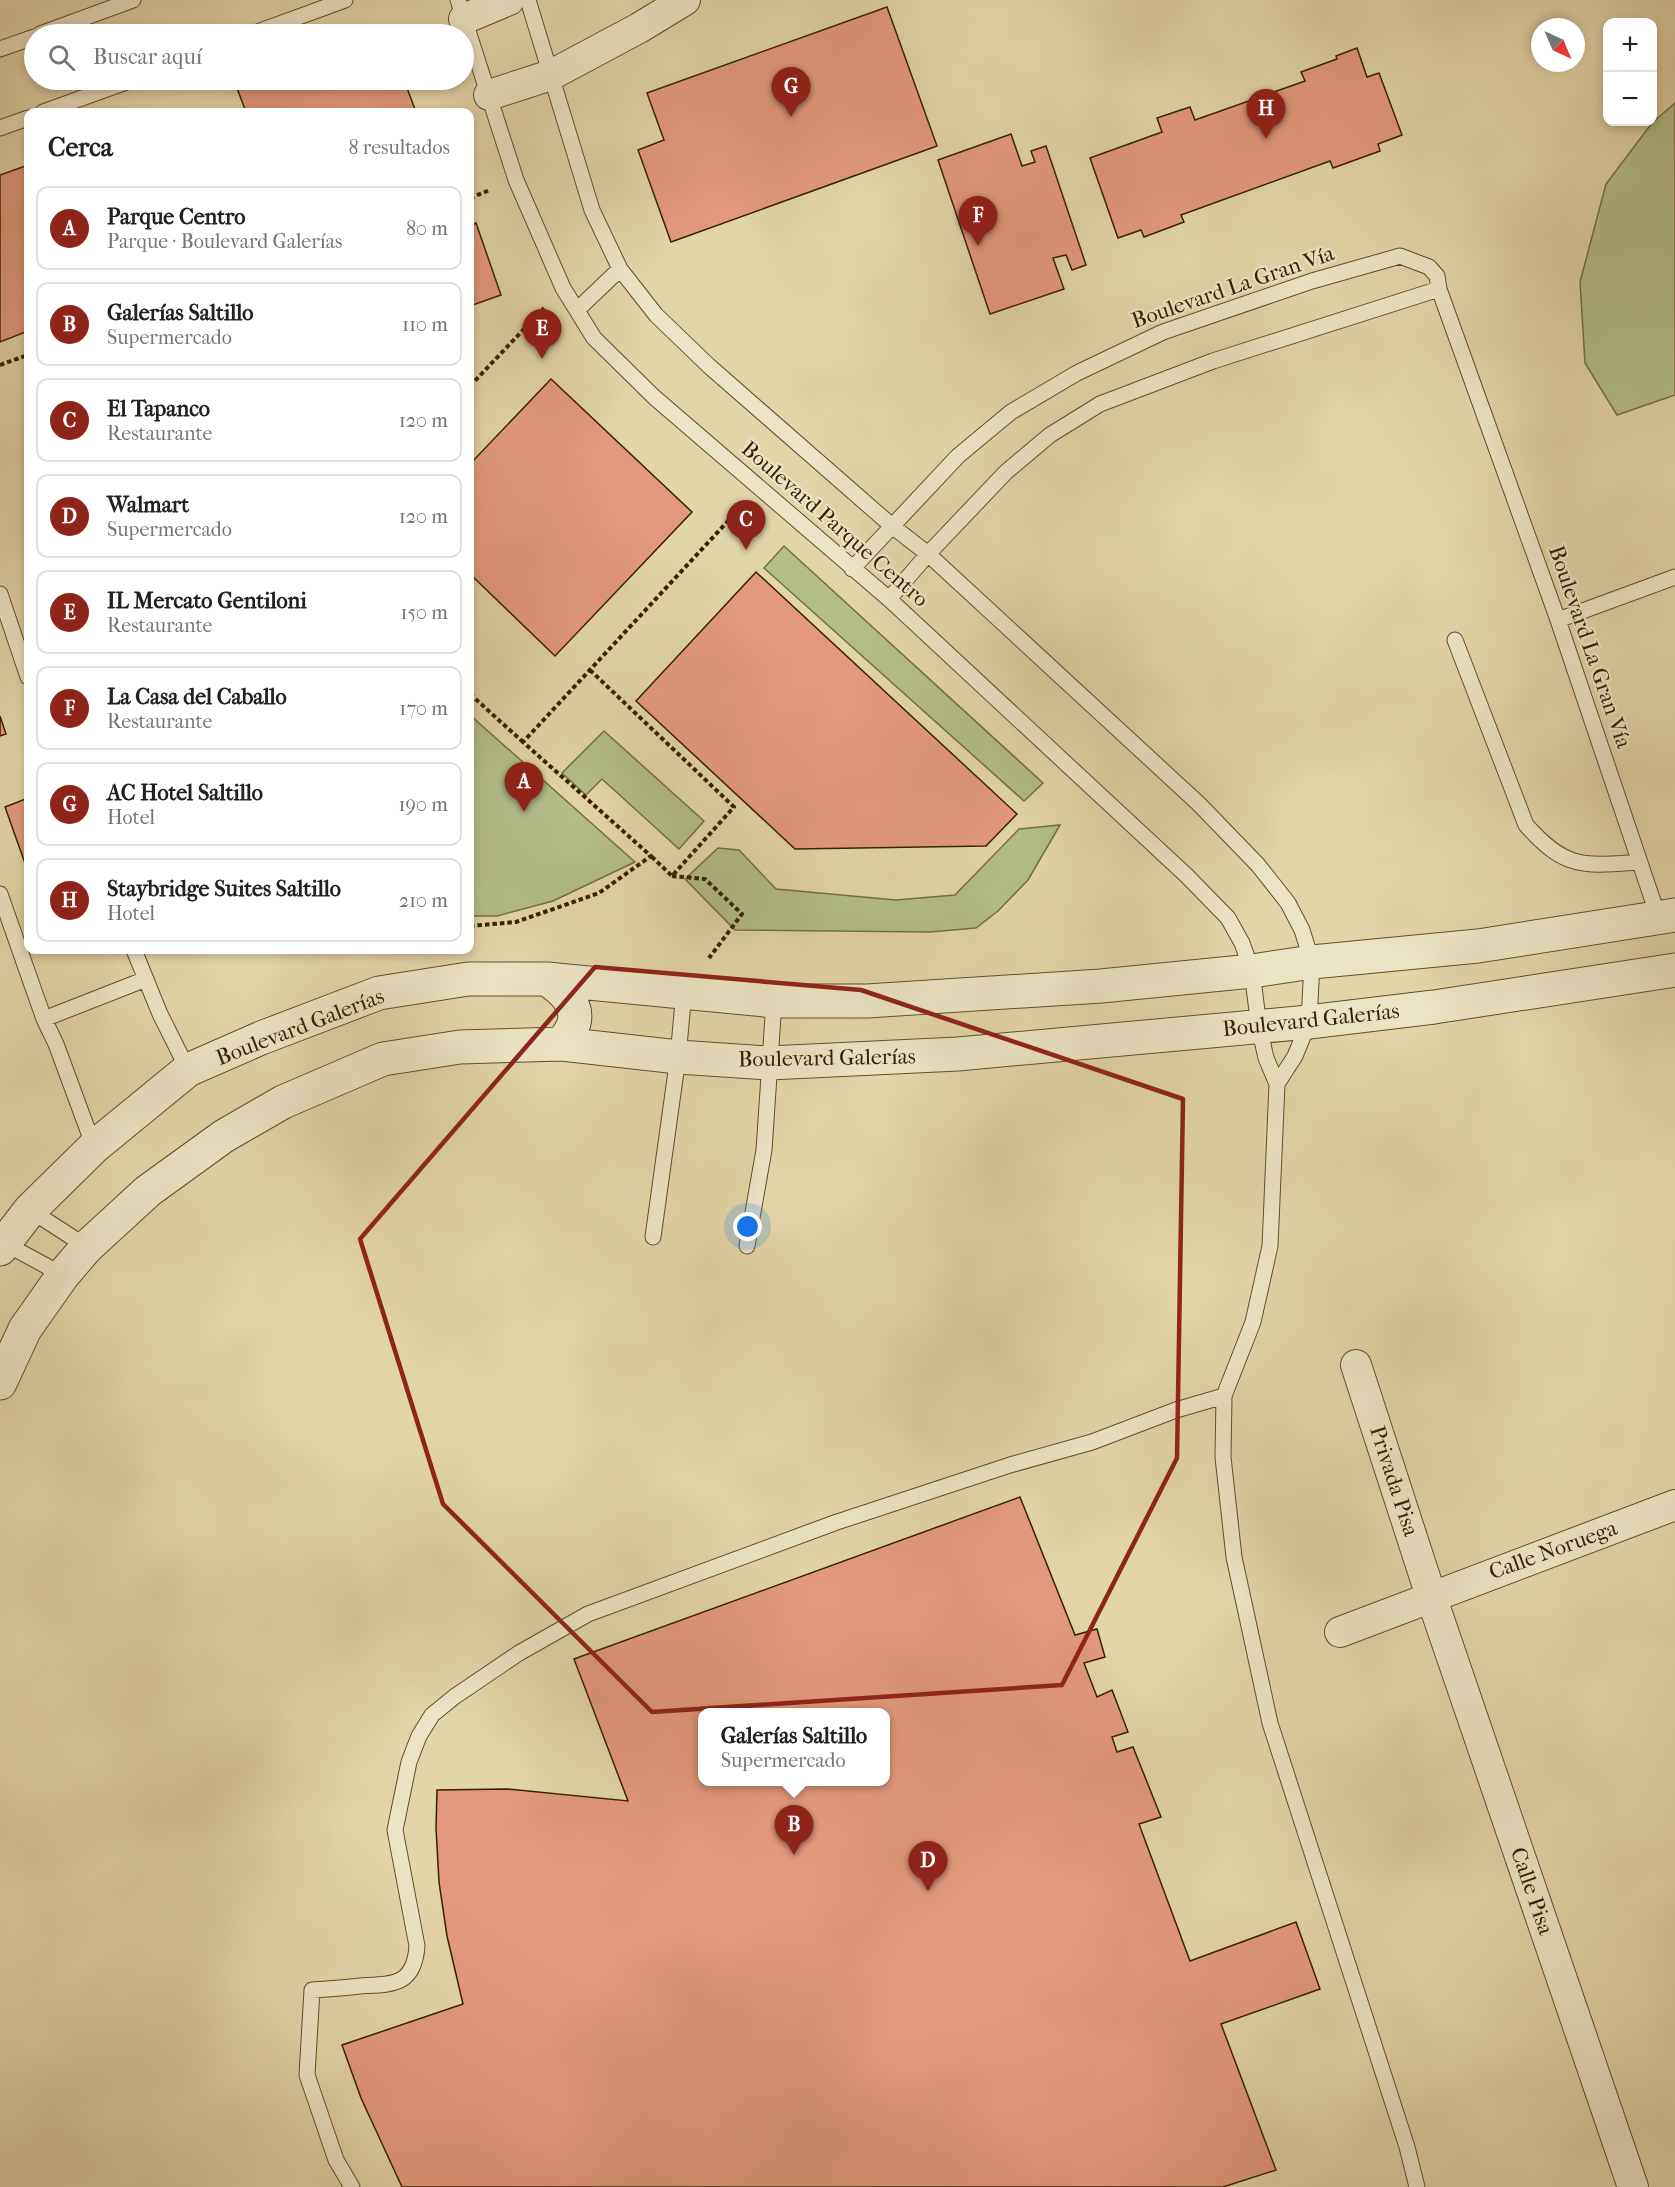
<!DOCTYPE html>
<html lang="es">
<meta charset="utf-8">
<style>
:root{--surface:#fff;--page:#f2f2f2;--text:#202124;--muted:#757577;--line:#e0e0e0;--accent:#8f2418}
body{margin:0;font-family:"IM FELL French Canon",serif;background:var(--page);color:var(--text)}
.controls{position:absolute;right:18px;top:18px;display:grid;overflow:hidden;border-radius:12px;box-shadow:0 3px 9px #0003}
.controls button{width:54px;height:54px;display:grid;place-items:center;padding:0;border:0;border-bottom:2px solid var(--line);background:var(--surface);color:var(--text);font:30px sans-serif}
.compass{position:absolute;left:1531px;top:18px;width:54px;height:54px;border-radius:50%;background:var(--surface);box-shadow:0 3px 9px #0003;rotate:136deg}
.you{position:absolute;left:748px;top:1227px;width:21px;height:21px;margin:-15px;border:4px solid #fff;border-radius:50%;background:#1a73e8;box-shadow:0 0 0 9px #1a73e833}
.badge{display:grid;place-items:center;width:39px;height:39px;border-radius:50%;background:var(--accent);color:#fff;font-size:20px;font-weight:700}
.pin{position:absolute;translate:-50% -50px;filter:drop-shadow(0 2px 3px #0008)}
.pin::after{content:'';position:absolute;top:32px;width:21px;height:18px;background:inherit;clip-path:polygon(0 0,100% 0,50% 100%)}
.popup{position:absolute;left:698px;top:1708px;width:192px;height:78px;box-sizing:border-box;display:grid;place-content:center;border-radius:12px;background:var(--surface);filter:drop-shadow(0 2px 4px #0005);font-size:20px;white-space:nowrap;color:var(--muted)}
.popup b{font-size:22px;color:var(--text)}
.popup::after{content:'';position:absolute;left:50%;top:100%;margin-left:-12px;border:12px solid transparent;border-top-color:var(--surface)}
.list{margin:0;padding:0;list-style:none}
h2{display:flex;justify-content:space-between;align-items:center;height:78px;margin:0;padding:0 24px;font-size:26px}
h2 small{font-size:20px;font-weight:400;color:var(--muted)}
.list li{display:grid;grid-template-columns:39px 1fr auto;gap:18px;align-items:center;box-sizing:border-box;height:84px;margin:0 12px 12px;padding:0 12px;border:2px solid var(--line);border-radius:12px}
.list b{display:block;font-size:22px;white-space:nowrap}
.list p{margin:0;font-size:20px;white-space:nowrap;color:var(--muted)}
.list em{font-size:20px;font-style:normal;color:var(--muted)}
.icon{flex:none;width:33px;height:33px;fill:none;stroke:currentColor;stroke-width:2;stroke-linecap:round;stroke-linejoin:round}
.map{position:relative;flex:none;width:1675px;height:2187px;overflow:hidden}
.search{position:absolute;background:var(--surface);box-shadow:0 3px 9px #0003;left:24px;top:24px;width:450px;height:66px;display:flex;align-items:center;gap:15px;box-sizing:border-box;padding:0 21px;border-radius:33px;color:var(--muted);font-size:22px}
.panel{position:absolute;background:var(--surface);box-shadow:0 3px 9px #0003;left:24px;top:108px;width:450px;height:846px;border-radius:12px}
.map>svg:first-child{display:block}
.green{fill:#b3bd88;stroke:#746f44;stroke-width:1.5}
.building{fill:#e4997c;stroke:#362100;stroke-width:1.5;fill-rule:evenodd}
.lines{fill:none;stroke-linecap:round;stroke-linejoin:round}
.service-casing{stroke:#614e2a;stroke-width:17}
.minor-casing{stroke:#614e2a;stroke-width:32}
.tertiary-casing{stroke:#614e2a;stroke-width:35}
.path{stroke:#362100;stroke-width:4;stroke-dasharray:4.5 3;stroke-linecap:butt}
.service{stroke:#ece4c6;stroke-width:15}
.minor{stroke:#ece4c6;stroke-width:30}
.tertiary{stroke:#ece4c6;stroke-width:33}
.marked{fill:none;stroke:#8f2418;stroke-width:4.5;stroke-linejoin:round}
.labels{text-anchor:middle;dominant-baseline:central;stroke-width:4.5;stroke-linejoin:round;paint-order:stroke}
.street-label{font-size:22px;fill:#362100;stroke:#ece4c6}
</style>
<div class="map">
<svg width="1675" height="2187" viewBox="0 0 1675 2187">
<rect width="100%" height="100%" fill="#e2d5a7"/>
<filter id="stains"><feTurbulence type="fractalNoise" baseFrequency=".00333" numOctaves="4"/><feColorMatrix values="0 0 0 0 .2 0 0 0 0 .09 0 0 0 0 .02 0 0 0 .5 -.17"/></filter>
<radialGradient id="worn" r=".72"><stop offset=".6" stop-color="#630" stop-opacity="0"/><stop offset="1" stop-color="#630" stop-opacity=".3"/></radialGradient>
<path class="green" d="M 1675,103 L 1675,395 L 1617,415 L 1585,363 L 1580,282 L 1606,184 L 1652,123 Z
M 784,546 L 1043,783 L 1024,801 L 764,568 Z
M 470,715 L 635,862 L 553,901 L 497,916 L 470,916 Z
M 604,731 L 704,821 L 679,849 L 602,779 L 586,795 L 562,773 Z
M 1060,825 L 1028,880 L 998,911 L 976,928 L 930,932 L 735,930 L 685,879 L 718,848 L 739,850 L 776,889 L 896,900 L 955,895 L 1019,829 Z"/>
<path class="building" d="M 887,7 L 937,146 L 671,242 L 638,150 L 664,140 L 647,93 Z
M 1357,48 L 1367,77 L 1379,73 L 1402,135 L 1378,144 L 1380,151 L 1333,168 L 1330,161 L 1181,215 L 1184,222 L 1144,237 L 1141,230 L 1118,238 L 1090,158 L 1162,132 L 1157,118 L 1190,107 L 1195,120 L 1305,81 L 1301,72 L 1337,59 L 1336,56 Z
M 262,80 L 404,80 L 416,112 L 246,112 L 237,88 Z
M 1011,134 L 1022,166 L 1035,162 L 1031,151 L 1046,146 L 1086,265 L 1072,270 L 1066,255 L 1053,258 L 1064,289 L 990,314 L 938,160 Z
M 28,165 L 28,331 L 0,342 L 0,175 Z
M 476,223 L 501,295 L 470,306 L 470,226 Z
M 551,379 L 692,512 L 555,656 L 470,574 L 470,464 Z
M 756,572 L 1017,814 L 986,846 L 795,849 L 636,701 Z
M 0,716 L 6,734 L 0,736 Z
M 28,798 L 28,868 L 27,869 L 5,807 Z
M 1020,1497 L 1075,1635 L 1097,1629 L 1105,1657 L 1084,1663 L 1097,1697 L 1112,1690 L 1128,1732 L 1112,1737 L 1117,1752 L 1133,1747 L 1161,1817 L 1139,1824 L 1190,1961 L 1296,1922 L 1320,1989 L 1221,2024 L 1276,2170 L 1223,2187 L 402,2187 L 361,2098 L 342,2045 L 463,2004 L 447,1936 L 439,1882 L 436,1828 L 437,1790 L 507,1789 L 628,1801 L 574,1659 ZM 702,1712 L 886,1712 L 886,1782 L 702,1782 Z"/>
<g class="lines">
<g class="service-casing">
<path id="service" d="M 528,0 L 592,210 L 620,269 L 656,315 L 709,366 L 892,526 L 928,554 L 1199,804 L 1258,865 L 1288,903 L 1302,930 L 1312,962 L 1309,1022 L 1295,1056 L 1277,1084
M 40,34 L 133,0
M 252,34 L 345,0
M 0,49 L 34,37
M 43,112 L 132,80
M 0,128 L 28,118
M 577,310 L 620,269
M 852,569 L 958,456 L 1011,412 L 1077,373 L 1163,332 L 1312,281 L 1400,256 L 1429,267 L 1437,276 L 1439,289 L 1558,620 L 1659,919
M 0,594 L 28,677
M 889,599 L 928,554 L 1006,472 L 1050,435 L 1100,404 L 1213,361 L 1439,289
M 1558,620 L 1675,577
M 1455,640 L 1526,825 C 1566,870 1584,866 1640,862
M 0,894 L 44,1019 L 56,1044 L 94,1147
M 134,950 L 160,1014 L 188,1070
M 44,1019 L 146,979
M 30,1210 L 87,1247
M 653,1237 L 678,1057 L 684,991
M 4,1243 L 63,1275
M 747,1246 L 764,1150 L 774,1001
M 1224,1396 L 1223,1457 L 1234,1557 L 1270,1723 L 1407,2147 L 1417,2187
M 352,2187 L 336,2160 L 307,2075 L 312,1990 C 328,1989 344,1988 360,1986 C 393,1984 414,1986 417,1946 L 395,1830 L 409,1762 L 419,1736 L 432,1715 L 454,1697 L 519,1653 L 588,1614 L 837,1522 L 1010,1465 L 1092,1442 L 1176,1410 L 1224,1396 L 1253,1322 L 1270,1246 L 1277,1084 L 1266,1058 L 1259,1027 L 1252,971 L 1242,943 L 1228,918 L 1187,876 L 889,599 L 654,397 L 594,338 L 563,288 L 516,180 L 458,0"/>
</g>
<g class="minor-casing">
<path id="minor" d="M 464,19 L 509,0
M 489,95 L 551,75 L 639,28 L 685,0
M 1356,1365 L 1431,1596 L 1633,2187
M 1340,1632 L 1675,1505"/>
</g>
<g class="tertiary-casing">
<path id="tertiary" d="M 547,979 C 561,989 579,1003 574,1023 C 572,1030 566,1038 562,1044
M 0,1249 L 30,1210 L 94,1147 L 188,1070 L 261,1038 L 379,993 L 468,979 L 547,979 L 774,1001 L 867,1001 L 1101,986 L 1252,971 L 1312,962 L 1478,946 L 1675,915
M 0,1383 L 25,1329 L 63,1275 L 87,1247 L 148,1191 L 224,1136 L 283,1102 L 383,1059 L 460,1047 L 562,1044 L 678,1057 L 769,1063 L 958,1054 L 1309,1022 L 1434,1007 L 1675,970"/>
</g>
<path class="path" d="M 470,198 L 490,190
M 0,365 L 28,355
M 470,386 L 544,308
M 590,670 L 734,807 L 672,876 L 651,856
M 470,694 L 523,742
M 672,876 L 705,879 L 742,914 L 709,958
M 470,926 L 516,922 L 599,893 L 651,856 L 523,742 L 742,506"/>
<use href="#service" class="service"/>
<use href="#minor" class="minor"/>
<use href="#tertiary" class="tertiary"/>
</g>
<path class="marked" d="M 595,967 L 861,990 L 1183,1099 L 1177,1458 L 1062,1685 L 652,1712 L 443,1504 L 360,1239 Z"/>
<g class="labels">
<g class="street-label">
<text transform="translate(1233 287) rotate(-19)">Boulevard La Gran Vía</text>
<text transform="translate(835 524) rotate(41)">Boulevard Parque Centro</text>
<text transform="translate(1590 647) rotate(71)">Boulevard La Gran Vía</text>
<text transform="translate(1311 1020) rotate(-6)">Boulevard Galerías</text>
<text transform="translate(300 1027) rotate(-21)">Boulevard Galerías</text>
<text transform="translate(827 1058) rotate(-1)">Boulevard Galerías</text>
<text transform="translate(1394 1481) rotate(72)">Privada Pisa</text>
<text transform="translate(1553 1550) rotate(-20)">Calle Noruega</text>
<text transform="translate(1532 1891) rotate(71)">Calle Pisa</text>
</g>
</g>
<rect width="100%" height="100%" filter="url(#stains)"/>
<rect width="100%" height="100%" fill="url(#worn)"/>
</svg>
<div class="controls">
<button>+</button>
<button>−</button>
</div>
<svg class="compass" viewBox="-18 -18 36 36"><path d="M0-13l5 13h-10z" fill="#e53935"/><path d="M0 13l5-13h-10z" fill="#757577"/></svg>
<div class="you"></div>
<div class="pin badge" style="left:524px;top:812px">A</div>
<div class="pin badge" style="left:794px;top:1855px">B</div>
<div class="popup"><b>Galerías Saltillo</b>Supermercado</div>
<div class="pin badge" style="left:746px;top:550px">C</div>
<div class="pin badge" style="left:928px;top:1891px">D</div>
<div class="pin badge" style="left:542px;top:359px">E</div>
<div class="pin badge" style="left:978px;top:246px">F</div>
<div class="pin badge" style="left:791px;top:117px">G</div>
<div class="pin badge" style="left:1266px;top:139px">H</div>
<div class="search"><svg class="icon" aria-label="search" viewBox="0 0 24 24"><circle cx="10" cy="10" r="6"/><path d="M15 15l6 6"/></svg>Buscar aquí</div>
<section class="panel">
<h2>Cerca<small>8 resultados</small></h2>
<ul class="list">
<li><span class="badge">A</span><div><b>Parque Centro</b><p>Parque · Boulevard Galerías</p></div><em>80 m</em></li>
<li><span class="badge">B</span><div><b>Galerías Saltillo</b><p>Supermercado</p></div><em>110 m</em></li>
<li><span class="badge">C</span><div><b>El Tapanco</b><p>Restaurante</p></div><em>120 m</em></li>
<li><span class="badge">D</span><div><b>Walmart</b><p>Supermercado</p></div><em>120 m</em></li>
<li><span class="badge">E</span><div><b>IL Mercato Gentiloni</b><p>Restaurante</p></div><em>150 m</em></li>
<li><span class="badge">F</span><div><b>La Casa del Caballo</b><p>Restaurante</p></div><em>170 m</em></li>
<li><span class="badge">G</span><div><b>AC Hotel Saltillo</b><p>Hotel</p></div><em>190 m</em></li>
<li><span class="badge">H</span><div><b>Staybridge Suites Saltillo</b><p>Hotel</p></div><em>210 m</em></li>
</ul>
</section>
</div>
